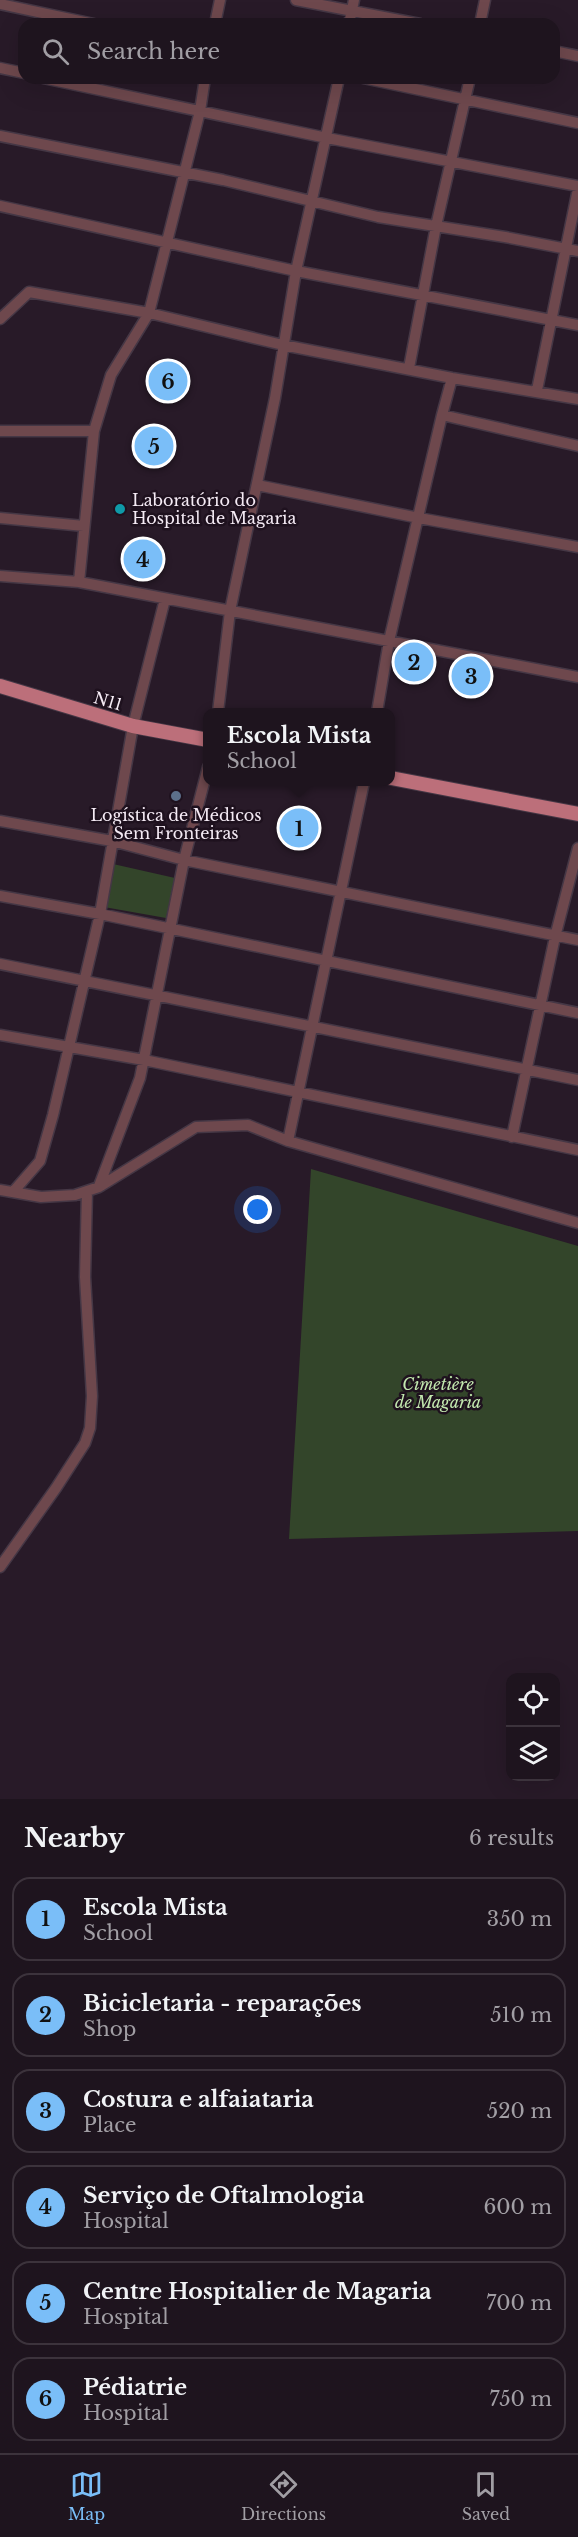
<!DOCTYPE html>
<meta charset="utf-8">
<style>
:root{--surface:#1e141e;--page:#261d27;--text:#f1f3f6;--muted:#a19ea4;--line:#3c333c;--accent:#7abef8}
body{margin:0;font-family:"Libre Baskerville",serif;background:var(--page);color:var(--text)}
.controls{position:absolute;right:18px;bottom:18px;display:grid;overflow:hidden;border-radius:12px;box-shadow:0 6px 24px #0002}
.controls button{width:54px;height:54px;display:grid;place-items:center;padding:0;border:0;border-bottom:2px solid var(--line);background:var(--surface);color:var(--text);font:30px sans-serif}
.you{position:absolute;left:258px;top:1210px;width:21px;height:21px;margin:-15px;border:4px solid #fff;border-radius:50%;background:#1a73e8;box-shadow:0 0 0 9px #1a73e833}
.badge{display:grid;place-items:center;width:39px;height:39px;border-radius:50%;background:var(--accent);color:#111;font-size:20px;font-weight:700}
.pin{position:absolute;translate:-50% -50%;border:3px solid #fff;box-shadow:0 2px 6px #0006}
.popup{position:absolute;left:203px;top:708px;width:192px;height:78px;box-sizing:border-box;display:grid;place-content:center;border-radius:12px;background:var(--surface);filter:drop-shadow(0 2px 4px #0005);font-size:20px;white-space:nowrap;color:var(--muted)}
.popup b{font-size:22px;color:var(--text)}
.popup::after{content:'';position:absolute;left:50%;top:100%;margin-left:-12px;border:12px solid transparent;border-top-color:var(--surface)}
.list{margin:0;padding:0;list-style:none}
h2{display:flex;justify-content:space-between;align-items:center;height:78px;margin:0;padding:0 24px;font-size:26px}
h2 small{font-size:20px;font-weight:400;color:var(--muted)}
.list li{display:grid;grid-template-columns:39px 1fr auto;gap:18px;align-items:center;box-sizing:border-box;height:84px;margin:0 12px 12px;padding:0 12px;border:2px solid var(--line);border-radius:18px}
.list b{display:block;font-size:22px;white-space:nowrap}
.list p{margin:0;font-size:20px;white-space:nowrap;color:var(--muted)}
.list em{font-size:20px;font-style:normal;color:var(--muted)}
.icon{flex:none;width:33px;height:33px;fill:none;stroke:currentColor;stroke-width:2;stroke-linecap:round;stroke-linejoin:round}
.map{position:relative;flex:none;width:578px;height:1799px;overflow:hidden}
.search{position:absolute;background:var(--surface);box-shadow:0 6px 24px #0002;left:18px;right:18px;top:18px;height:66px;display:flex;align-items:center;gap:15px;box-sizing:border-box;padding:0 21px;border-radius:18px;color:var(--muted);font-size:22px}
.sheet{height:654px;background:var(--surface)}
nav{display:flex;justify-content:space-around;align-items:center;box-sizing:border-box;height:84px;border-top:2px solid var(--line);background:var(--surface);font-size:16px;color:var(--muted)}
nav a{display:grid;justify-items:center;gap:3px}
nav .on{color:var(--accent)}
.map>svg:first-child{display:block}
.green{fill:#33452a}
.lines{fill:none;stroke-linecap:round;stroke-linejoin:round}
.minor-casing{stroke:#453745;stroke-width:13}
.major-casing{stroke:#453745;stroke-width:16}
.minor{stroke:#6e484d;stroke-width:10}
.major{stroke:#bc6f7a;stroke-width:14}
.culture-dot{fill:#0f9aa8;stroke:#1e111e;stroke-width:2}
.service-dot{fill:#5c6f8a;stroke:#1e111e;stroke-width:2}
.labels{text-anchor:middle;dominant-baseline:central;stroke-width:5;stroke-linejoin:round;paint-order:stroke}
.poi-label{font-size:16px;fill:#f5ebf5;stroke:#1e111e;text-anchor:start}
.street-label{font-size:16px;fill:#f5ebf5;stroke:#1e111e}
.park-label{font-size:16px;font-style:italic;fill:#c3e9af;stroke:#1e111e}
</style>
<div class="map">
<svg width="578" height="1799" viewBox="0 0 578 1799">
<rect width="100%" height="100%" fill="#281a28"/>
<path class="green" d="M 113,864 L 175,878 L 166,918 L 104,907 Z
M 311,1169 L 578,1246 L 578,1531 L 289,1539 Z"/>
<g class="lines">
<g class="minor-casing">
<path id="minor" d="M 296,0 L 420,24
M 0,4 L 94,24
M 215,24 L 220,0
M 349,24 L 354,0
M 480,24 L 485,0
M 554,51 L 578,56
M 0,68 L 24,73
M 43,78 L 327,138 L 578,186
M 205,78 L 200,111 L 149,313 L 283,345 L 452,378 L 578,399
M 363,78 L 578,123
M 0,136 L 223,180 L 378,217 L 505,237 L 578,251
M 0,206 L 296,271 L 578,325
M 0,319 L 29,292 L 149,313 L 111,375 L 94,431 L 79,582
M 409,368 L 436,226 L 470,78
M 537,390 L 578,189
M 442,415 L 452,378
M 0,431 L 94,431
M 257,485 L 419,518 L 578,547
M 0,518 L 84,526
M 0,576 L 79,582 L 578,677
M 218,712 L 230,611 L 275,398 L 296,271 L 339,78
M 377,712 L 389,641 L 442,415 L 578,446
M 0,821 L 112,841 L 184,860 L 578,940
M 0,896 L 100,914 L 578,1013
M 0,964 L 578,1080
M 0,1035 L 144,1060 L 578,1150
M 512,1137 L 555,937 L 578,848
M 288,1141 L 364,782
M 99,1186 L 140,1078 L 184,860 L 208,767
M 0,1190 L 41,1197 L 75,1195 L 99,1187 L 196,1127 L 248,1125 L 288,1141 L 578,1223
M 13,1192 L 40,1161 L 53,1115 L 100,914 L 133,726 L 165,599
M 0,1567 L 56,1488 L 85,1443 L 90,1428 L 92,1396 L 85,1277 L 87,1191"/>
</g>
<g class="major-casing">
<path id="major" d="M 0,686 L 133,726 L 208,740
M 391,778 L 578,814"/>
</g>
<use href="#minor" class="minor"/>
<use href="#major" class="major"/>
</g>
<circle class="culture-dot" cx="120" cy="509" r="6"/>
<circle class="service-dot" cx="176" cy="796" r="6"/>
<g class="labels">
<g class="poi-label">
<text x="132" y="500">Laboratório do<tspan x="132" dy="18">Hospital de Magaria</tspan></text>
<text x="176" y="815" text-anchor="middle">Logística de Médicos<tspan x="176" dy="18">Sem Fronteiras</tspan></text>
</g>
<g class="street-label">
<text transform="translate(108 701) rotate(17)">N11</text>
</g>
<g class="park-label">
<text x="438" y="1384">Cimetière<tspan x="438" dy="18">de Magaria</tspan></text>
</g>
</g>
</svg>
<div class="controls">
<button><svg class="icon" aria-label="locate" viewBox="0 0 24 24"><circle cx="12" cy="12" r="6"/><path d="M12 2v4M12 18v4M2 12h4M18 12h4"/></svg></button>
<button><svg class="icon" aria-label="layers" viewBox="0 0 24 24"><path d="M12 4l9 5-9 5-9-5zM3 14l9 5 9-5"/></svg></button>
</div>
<div class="you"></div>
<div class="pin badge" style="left:299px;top:828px">1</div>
<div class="popup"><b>Escola Mista</b>School</div>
<div class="pin badge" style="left:414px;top:662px">2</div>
<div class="pin badge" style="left:471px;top:676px">3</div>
<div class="pin badge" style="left:143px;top:559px">4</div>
<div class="pin badge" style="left:154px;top:446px">5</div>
<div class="pin badge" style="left:168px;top:381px">6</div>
<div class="search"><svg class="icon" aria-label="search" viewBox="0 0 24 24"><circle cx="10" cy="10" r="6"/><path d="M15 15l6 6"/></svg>Search here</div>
</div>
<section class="sheet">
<h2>Nearby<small>6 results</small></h2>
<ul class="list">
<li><span class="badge">1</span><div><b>Escola Mista</b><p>School</p></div><em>350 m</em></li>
<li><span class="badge">2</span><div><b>Bicicletaria - reparações</b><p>Shop</p></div><em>510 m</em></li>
<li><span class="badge">3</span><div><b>Costura e alfaiataria</b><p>Place</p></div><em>520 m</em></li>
<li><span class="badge">4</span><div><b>Serviço de Oftalmologia</b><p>Hospital</p></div><em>600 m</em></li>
<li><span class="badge">5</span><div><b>Centre Hospitalier de Magaria</b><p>Hospital</p></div><em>700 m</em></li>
<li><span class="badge">6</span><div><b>Pédiatrie</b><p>Hospital</p></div><em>750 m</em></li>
</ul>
</section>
<nav>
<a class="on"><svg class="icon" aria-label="map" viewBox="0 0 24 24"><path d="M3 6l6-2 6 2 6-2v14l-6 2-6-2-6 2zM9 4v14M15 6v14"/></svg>Map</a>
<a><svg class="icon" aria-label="directions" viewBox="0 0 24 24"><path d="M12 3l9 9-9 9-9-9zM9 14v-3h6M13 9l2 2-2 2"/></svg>Directions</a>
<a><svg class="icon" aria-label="saved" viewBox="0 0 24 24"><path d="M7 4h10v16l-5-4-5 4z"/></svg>Saved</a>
</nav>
